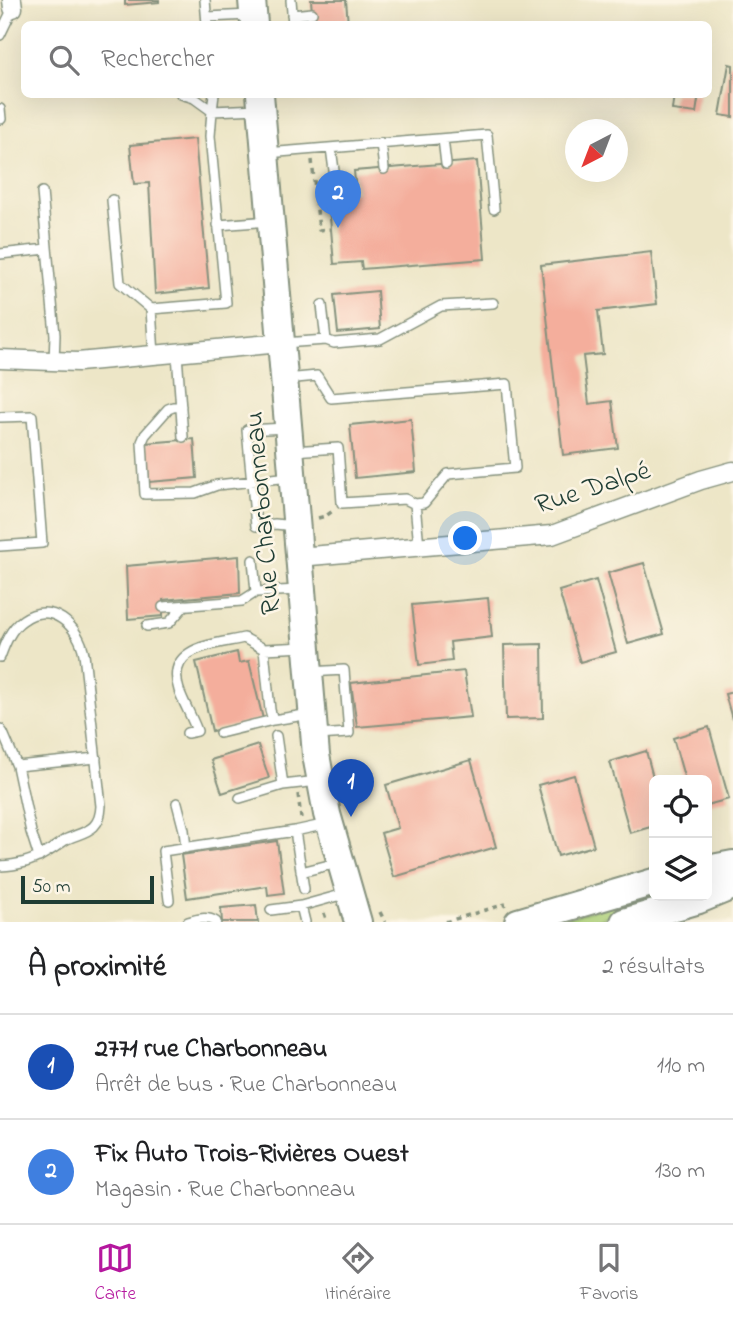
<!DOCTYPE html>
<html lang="fr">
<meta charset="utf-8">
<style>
:root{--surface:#fff;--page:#f6f6f6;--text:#202124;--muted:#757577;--line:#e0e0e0;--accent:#b5179e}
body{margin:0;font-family:"Indie Flower",sans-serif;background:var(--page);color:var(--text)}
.controls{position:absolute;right:21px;bottom:21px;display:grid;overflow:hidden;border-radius:10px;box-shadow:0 7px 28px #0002}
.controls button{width:63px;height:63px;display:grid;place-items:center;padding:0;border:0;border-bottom:2px solid var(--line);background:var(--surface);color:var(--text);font:35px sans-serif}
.compass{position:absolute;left:565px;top:119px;width:63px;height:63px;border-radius:50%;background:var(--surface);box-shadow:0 7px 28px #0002;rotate:222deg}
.scale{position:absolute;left:21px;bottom:18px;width:133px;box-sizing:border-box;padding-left:7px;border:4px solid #1f3d34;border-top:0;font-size:19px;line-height:24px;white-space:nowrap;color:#1f3d34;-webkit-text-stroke:5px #fcf5e5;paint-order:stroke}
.you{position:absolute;left:466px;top:539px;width:24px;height:24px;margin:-18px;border:5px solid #fff;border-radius:50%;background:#1a73e8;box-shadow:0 0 0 10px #1a73e833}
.badge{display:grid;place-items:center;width:46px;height:46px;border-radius:50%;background:var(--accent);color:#fff;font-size:23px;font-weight:700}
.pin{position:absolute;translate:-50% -58px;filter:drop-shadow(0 2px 4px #0008)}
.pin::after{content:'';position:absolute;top:37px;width:24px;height:21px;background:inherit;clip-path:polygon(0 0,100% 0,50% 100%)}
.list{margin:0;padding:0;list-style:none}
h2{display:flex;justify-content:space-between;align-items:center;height:91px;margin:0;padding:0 28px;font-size:30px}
h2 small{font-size:23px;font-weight:400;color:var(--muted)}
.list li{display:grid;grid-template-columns:46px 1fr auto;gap:21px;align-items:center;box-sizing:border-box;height:105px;padding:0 28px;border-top:2px solid var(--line)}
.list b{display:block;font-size:26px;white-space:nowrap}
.list p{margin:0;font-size:23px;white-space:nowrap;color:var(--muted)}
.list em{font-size:23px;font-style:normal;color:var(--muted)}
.icon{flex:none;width:38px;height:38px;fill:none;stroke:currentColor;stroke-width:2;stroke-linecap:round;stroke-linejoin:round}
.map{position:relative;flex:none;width:733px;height:922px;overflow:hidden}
.search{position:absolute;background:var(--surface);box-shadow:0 7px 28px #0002;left:21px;right:21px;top:21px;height:77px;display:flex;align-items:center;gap:18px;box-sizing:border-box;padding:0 24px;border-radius:10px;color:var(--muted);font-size:26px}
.sheet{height:301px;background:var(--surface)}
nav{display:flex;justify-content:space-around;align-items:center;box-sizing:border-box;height:98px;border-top:2px solid var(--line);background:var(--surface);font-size:19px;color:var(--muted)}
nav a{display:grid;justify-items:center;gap:4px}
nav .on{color:var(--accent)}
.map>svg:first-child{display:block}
.green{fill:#aace77;stroke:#648656;stroke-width:2}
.building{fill:#f4ae9c}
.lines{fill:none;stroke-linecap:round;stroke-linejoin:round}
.lane-casing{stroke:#86927e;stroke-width:12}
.street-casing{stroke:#86927e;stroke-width:21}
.secondary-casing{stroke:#86927e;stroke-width:30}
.path{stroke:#86927e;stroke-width:3.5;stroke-dasharray:5 5;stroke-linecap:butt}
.lane{stroke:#fff;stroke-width:9}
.street{stroke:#fff;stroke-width:18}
.secondary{stroke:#fff;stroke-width:26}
.labels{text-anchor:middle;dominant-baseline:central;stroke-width:5;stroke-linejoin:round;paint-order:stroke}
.street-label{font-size:28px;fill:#1f3d34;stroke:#fcf5e5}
</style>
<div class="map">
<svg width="733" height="922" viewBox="0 0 733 922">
<rect width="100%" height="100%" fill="#fcf5e5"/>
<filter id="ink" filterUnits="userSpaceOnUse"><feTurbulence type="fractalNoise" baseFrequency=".0143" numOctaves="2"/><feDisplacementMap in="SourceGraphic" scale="14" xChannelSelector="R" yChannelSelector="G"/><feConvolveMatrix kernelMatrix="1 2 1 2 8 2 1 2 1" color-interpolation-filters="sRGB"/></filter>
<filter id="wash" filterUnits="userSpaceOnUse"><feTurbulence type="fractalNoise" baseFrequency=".00686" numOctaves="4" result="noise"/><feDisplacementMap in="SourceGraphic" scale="28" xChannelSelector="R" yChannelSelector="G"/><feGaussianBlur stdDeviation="1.57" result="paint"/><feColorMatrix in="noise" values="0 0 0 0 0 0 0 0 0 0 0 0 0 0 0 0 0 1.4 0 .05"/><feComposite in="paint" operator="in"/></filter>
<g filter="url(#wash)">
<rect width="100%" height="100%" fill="#ede6c7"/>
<path class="green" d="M 654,891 L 654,896 L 678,896 L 590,922 L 552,922 Z"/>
<g id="blocks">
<path class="building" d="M 125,0 L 159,0 L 159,2 L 125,5 Z
M 311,0 L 346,0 L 348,24 L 313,24 Z
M 729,64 L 733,65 L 733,117 L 720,115 Z
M 674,94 L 699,94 L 696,113 L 672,110 Z
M 195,139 L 209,288 L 155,294 L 149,183 L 134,184 L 130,145 Z
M 477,161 L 485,259 L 362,269 L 361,262 L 334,264 L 328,194 L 356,192 L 354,171 Z
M 651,252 L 657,304 L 598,311 L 603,354 L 583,356 L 589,404 L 612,401 L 618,448 L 563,455 L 541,265 Z
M 377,291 L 380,329 L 338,333 L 334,295 Z
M 411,419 L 416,472 L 355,478 L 350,425 Z
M 194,439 L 197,478 L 149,482 L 146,443 Z
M 239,556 L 240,593 L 163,600 L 163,616 L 128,619 L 126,566 Z
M 644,563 L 664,634 L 628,644 L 608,573 Z
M 596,580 L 616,652 L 580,662 L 559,591 Z
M 488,598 L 492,637 L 450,642 L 452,661 L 419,665 L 412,605 Z
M 542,644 L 543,718 L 506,719 L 504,645 Z
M 237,652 L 239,663 L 249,661 L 263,719 L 212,731 L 196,662 Z
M 464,671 L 471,717 L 357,727 L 351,683 Z
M 733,692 L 733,719 L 732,719 L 725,694 Z
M 709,727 L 729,799 L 707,805 L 707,780 L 685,780 L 673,738 Z
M 258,745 L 269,778 L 222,793 L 211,760 Z
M 646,751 L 654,781 L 654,826 L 630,833 L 610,762 Z
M 471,760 L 496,847 L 394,877 L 381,833 L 398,828 L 386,785 Z
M 574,775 L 594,846 L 558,856 L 538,785 Z
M 277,841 L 284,893 L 268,895 L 267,886 L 187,898 L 181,855 Z
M 256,905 L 258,922 L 222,922 L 221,908 Z"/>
</g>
</g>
<g filter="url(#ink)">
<use href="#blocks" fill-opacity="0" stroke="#86927e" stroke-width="2"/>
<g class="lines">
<g class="lane-casing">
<path id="lane" d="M 205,0 L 207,24
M 291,0 L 293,24
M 292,15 L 312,13
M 207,17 L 251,15
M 0,35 L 13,8
M 181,94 L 194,98 L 212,111
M 0,109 L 1,119
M 212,111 L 214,94
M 443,139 L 446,164
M 381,143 L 384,169
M 331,148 L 337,193
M 267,153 L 487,135 L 494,209
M 42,192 L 55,335 L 54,362
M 112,200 L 120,283 L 151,309
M 218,225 L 269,221
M 0,254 L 47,249
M 326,340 L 334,343 L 380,339 L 441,306 L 493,303
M 283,343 L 326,340 L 322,305
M 177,354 L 183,437
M 154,355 L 151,309 L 226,303 L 210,136 L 212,111 L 259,109
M 286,379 L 317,376 L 331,398 L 507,384 L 515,468 L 448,474 L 424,503 L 415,504
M 181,406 L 173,407 L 168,409 L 145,435 L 142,442 L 145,494 L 195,493 L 217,485 L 290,477
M 0,417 L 32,416 L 42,543 L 0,546
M 286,428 L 247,430 L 256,526 L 275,524 L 295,526
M 292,451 L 338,448 L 342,503 L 405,499 L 415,504 L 419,546
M 253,560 L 256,592 L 300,590
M 163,607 L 242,601 L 256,592
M 147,626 L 169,623 L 185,605
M 305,647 L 264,649 L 270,710 L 273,720 L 311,714
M 0,657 C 5,643 11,628 23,620 C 51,600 79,626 84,654 L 101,806 C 100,832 84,831 65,840 C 59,844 53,849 47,852 C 31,862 18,865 0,866
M 310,672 L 344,670 L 349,733 L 317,735
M 0,729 L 3,733 L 17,766 L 31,832 L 39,857
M 187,733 L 197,731 C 192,717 184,704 179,690 C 165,646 214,645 244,638 L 264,649
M 220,733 L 273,720
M 276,736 L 283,785 L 318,781
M 17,766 L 96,758
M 240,798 L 283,785
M 177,803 L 184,830 L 186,848
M 301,872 L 337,863
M 304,889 L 295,831 L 327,824
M 169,900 L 163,851 L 295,831
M 271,910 L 301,906
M 188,922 C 197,919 207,916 216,922
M 305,922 L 301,906 L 348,893"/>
</g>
<g class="street-casing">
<path id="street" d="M 12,0 L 13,8
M 0,359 L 78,362 L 281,343
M 299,557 L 552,535 L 701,480 L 733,471"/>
</g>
<g class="secondary-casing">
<path id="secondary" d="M 252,0 L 254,24
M 260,94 L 316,755 L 327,814 L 358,922
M 707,869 L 733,864
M 518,922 L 654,882
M 624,922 L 699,900 L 733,886"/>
</g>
<path class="path" d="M 312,160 L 319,230 L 331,229
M 318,518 L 326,516 L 334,510
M 298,794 L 301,818
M 380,912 L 385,922
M 324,913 L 327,922
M 445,922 L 506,904"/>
<use href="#lane" class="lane"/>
<use href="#street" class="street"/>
<use href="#secondary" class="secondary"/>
</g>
</g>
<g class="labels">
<g class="street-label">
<text transform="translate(593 489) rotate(-18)">Rue Dalpé</text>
<text transform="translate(264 513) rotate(-95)">Rue Charbonneau</text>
</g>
</g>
</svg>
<div class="controls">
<button><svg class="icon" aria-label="locate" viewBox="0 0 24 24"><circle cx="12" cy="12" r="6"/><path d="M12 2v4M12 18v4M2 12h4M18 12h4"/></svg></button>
<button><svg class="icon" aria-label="layers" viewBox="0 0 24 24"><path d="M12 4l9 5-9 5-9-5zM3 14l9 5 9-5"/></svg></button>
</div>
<svg class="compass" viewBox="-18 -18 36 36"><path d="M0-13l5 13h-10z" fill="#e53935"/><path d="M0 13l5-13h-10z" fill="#757577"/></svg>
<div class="scale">50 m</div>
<div class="you"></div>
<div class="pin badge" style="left:351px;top:817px;background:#1a4fb4">1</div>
<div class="pin badge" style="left:338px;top:228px;background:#3f7fe0">2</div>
<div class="search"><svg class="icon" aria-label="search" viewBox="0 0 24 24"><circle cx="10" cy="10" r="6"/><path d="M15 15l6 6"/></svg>Rechercher</div>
</div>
<section class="sheet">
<h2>À proximité<small>2 résultats</small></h2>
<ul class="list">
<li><span class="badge" style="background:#1a4fb4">1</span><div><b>2771 rue Charbonneau</b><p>Arrêt de bus · Rue Charbonneau</p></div><em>110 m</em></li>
<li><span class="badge" style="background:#3f7fe0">2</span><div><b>Fix Auto Trois-Rivières Ouest</b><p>Magasin · Rue Charbonneau</p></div><em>130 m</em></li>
</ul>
</section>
<nav>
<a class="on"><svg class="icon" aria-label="map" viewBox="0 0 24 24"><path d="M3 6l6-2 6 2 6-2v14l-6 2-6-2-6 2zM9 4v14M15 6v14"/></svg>Carte</a>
<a><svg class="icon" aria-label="directions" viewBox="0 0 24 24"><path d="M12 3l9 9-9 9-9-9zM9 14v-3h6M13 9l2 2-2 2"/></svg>Itinéraire</a>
<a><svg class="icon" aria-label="saved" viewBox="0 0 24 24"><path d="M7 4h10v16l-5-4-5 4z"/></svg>Favoris</a>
</nav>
